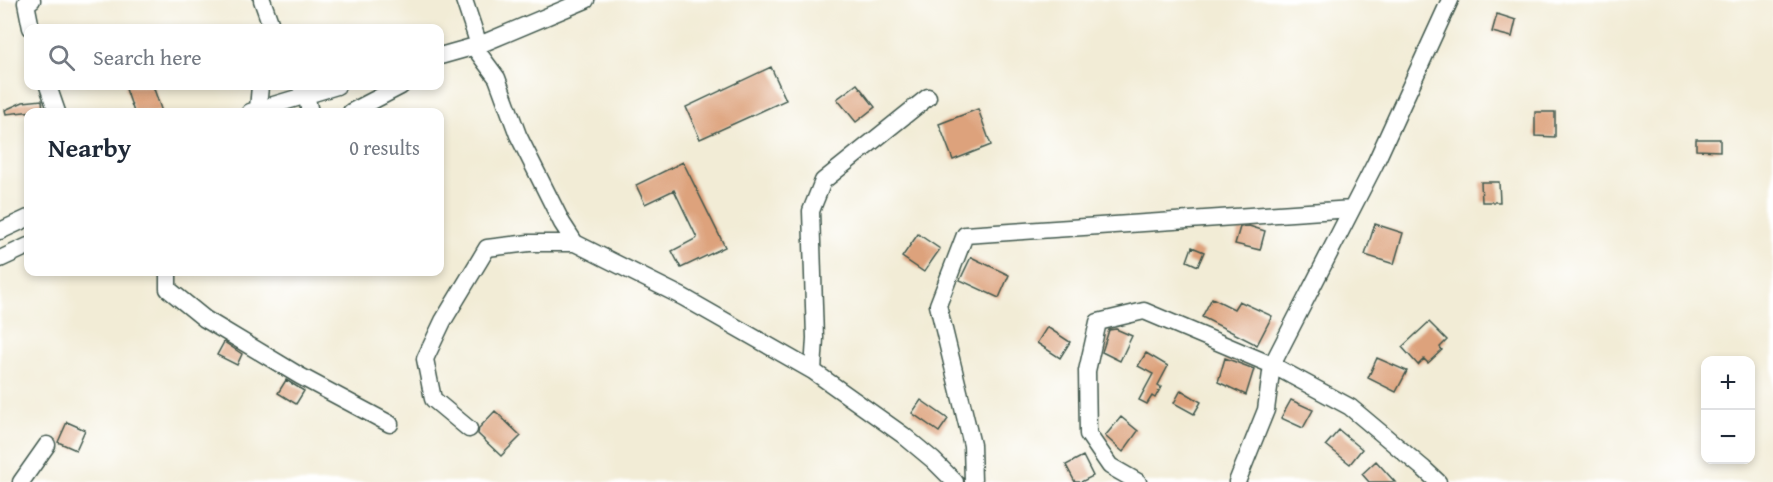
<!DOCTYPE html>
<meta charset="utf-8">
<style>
:root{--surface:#fff;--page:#f6f6f7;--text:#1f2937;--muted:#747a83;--line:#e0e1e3}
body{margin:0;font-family:"Gentium Book Plus",serif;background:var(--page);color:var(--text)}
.controls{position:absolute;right:18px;bottom:18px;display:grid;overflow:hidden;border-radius:12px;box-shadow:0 3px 9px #0003}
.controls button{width:54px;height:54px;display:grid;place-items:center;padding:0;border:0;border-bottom:2px solid var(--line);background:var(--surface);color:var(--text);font:30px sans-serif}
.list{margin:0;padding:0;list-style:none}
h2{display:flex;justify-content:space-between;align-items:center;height:78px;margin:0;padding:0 24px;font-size:26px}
h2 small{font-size:20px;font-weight:400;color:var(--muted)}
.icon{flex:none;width:33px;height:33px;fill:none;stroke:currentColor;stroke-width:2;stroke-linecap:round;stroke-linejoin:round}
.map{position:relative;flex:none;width:1773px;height:482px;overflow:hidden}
.search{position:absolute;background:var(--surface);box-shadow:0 3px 9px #0003;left:24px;top:24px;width:420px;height:66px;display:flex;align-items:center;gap:15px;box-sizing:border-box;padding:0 21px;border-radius:12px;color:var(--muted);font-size:22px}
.panel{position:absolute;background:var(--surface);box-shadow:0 3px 9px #0003;left:24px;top:108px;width:420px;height:168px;border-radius:12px}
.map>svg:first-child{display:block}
.building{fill:#dda27b}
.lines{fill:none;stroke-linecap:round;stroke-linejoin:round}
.minor-casing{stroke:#3f574c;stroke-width:19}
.minor{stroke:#fff;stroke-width:16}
</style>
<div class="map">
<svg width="1773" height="482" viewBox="0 0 1773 482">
<rect width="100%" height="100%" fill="#fff"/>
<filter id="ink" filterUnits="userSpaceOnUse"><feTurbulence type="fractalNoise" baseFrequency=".0167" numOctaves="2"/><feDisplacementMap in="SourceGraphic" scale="12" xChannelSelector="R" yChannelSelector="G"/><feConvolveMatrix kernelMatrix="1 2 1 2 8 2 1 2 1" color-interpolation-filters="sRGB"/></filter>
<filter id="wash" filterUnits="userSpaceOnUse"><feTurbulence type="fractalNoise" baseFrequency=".008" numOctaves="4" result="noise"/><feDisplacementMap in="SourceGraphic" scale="24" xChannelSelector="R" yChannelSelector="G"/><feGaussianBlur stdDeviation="1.35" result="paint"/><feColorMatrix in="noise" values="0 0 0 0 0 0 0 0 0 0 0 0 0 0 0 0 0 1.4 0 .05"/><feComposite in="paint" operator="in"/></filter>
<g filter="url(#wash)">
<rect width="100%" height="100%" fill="#f2ecd6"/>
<g id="blocks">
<path class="building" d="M 1497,14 L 1516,20 L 1512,37 L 1492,32 Z
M 771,67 L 786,100 L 700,139 L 686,107 Z
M 857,84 L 875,107 L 856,122 L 837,99 Z
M 125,86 L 153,86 L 162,112 L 134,112 Z
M 42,100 L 43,110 L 6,114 L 5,110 L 23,102 Z
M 978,109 L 991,145 L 953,160 L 939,124 Z
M 1535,112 L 1555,112 L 1555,137 L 1535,136 Z
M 1696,139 L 1720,139 L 1720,151 L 1696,150 Z
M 683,162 L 725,247 L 681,268 L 672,251 L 697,238 L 674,190 L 645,204 L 636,185 Z
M 1481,182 L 1499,182 L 1500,202 L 1482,202 Z
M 1375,224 L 1403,233 L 1394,264 L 1365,255 Z
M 1249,226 L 1265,231 L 1260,250 L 1235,244 L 1240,227 Z
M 918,234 L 940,249 L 924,272 L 902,257 Z
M 1192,247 L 1204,252 L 1198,266 L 1187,261 Z
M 971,257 L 1009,275 L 999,298 L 960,280 Z
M 1212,298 L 1234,309 L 1239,301 L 1272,316 L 1257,345 L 1202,317 Z
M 1429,322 L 1447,340 L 1440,347 L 1442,350 L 1428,363 L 1424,359 L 1418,365 L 1402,347 Z
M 1047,327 L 1070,342 L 1060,358 L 1037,343 Z
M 1116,329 L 1132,336 L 1120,361 L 1102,352 L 1109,330 Z
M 224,342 L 242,354 L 237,365 L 217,355 Z
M 1146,353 L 1168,366 L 1158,385 L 1161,387 L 1155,398 L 1152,396 L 1147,404 L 1139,400 L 1153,374 L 1138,366 Z
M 1225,358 L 1254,369 L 1246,395 L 1218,382 Z
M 1377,358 L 1407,371 L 1396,392 L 1368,378 Z
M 286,380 L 304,391 L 296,404 L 278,393 Z
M 1181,390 L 1201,402 L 1194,414 L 1174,403 Z
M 921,400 L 948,419 L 939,432 L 912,413 Z
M 1291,400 L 1313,410 L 1303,428 L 1281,418 Z
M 495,411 L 521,436 L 501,456 L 478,434 L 479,428 Z
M 1121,417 L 1138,431 L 1123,452 L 1105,436 Z
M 67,422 L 85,430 L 76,450 L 58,442 Z
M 1339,430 L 1362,449 L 1350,464 L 1326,445 Z
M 1083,456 L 1093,476 L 1081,482 L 1075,482 L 1066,465 Z
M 1376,461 L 1395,482 L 1369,482 L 1362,474 Z"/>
</g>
</g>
<g filter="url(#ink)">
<use href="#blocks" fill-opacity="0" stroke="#3f574c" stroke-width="1.5"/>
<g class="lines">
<g class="minor-casing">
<path id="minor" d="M 262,0 L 272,28
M 464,0 L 479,45
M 31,28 L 26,3 L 32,0
M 474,47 L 497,78 L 518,135 L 562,223 L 575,243 L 683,297 L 813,371 L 903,435 L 933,460 L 955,482
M 440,56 L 479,45 L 586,0
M 48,86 L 57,112
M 301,86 L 306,95 L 310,112
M 250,112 L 337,86
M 259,112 L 258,109 L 260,86
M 351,112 L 401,86
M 0,231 L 28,218
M 0,259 L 28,246
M 168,272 L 168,289 L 205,319 L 300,376 L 390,424
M 813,371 L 815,338 L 811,211 L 823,181 L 928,97
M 469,429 L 433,399 L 425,359 L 443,321 L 487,248 L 529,243 L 575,243
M 21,482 L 47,445
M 973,482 L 972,445 L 938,305 L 965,235 L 1352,209
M 1138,482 L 1110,466 L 1088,434 L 1087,371 L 1098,322 L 1144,311 L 1272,365 L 1350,407 L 1424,469 L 1438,482
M 1237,482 L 1266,410 L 1272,365 L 1375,164 L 1450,0"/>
</g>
<use href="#minor" class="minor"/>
</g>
</g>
</svg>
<div class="controls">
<button>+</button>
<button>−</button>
</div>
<div class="search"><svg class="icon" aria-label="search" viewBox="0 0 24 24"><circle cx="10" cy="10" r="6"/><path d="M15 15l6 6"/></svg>Search here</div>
<section class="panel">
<h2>Nearby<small>0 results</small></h2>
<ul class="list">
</ul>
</section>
</div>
